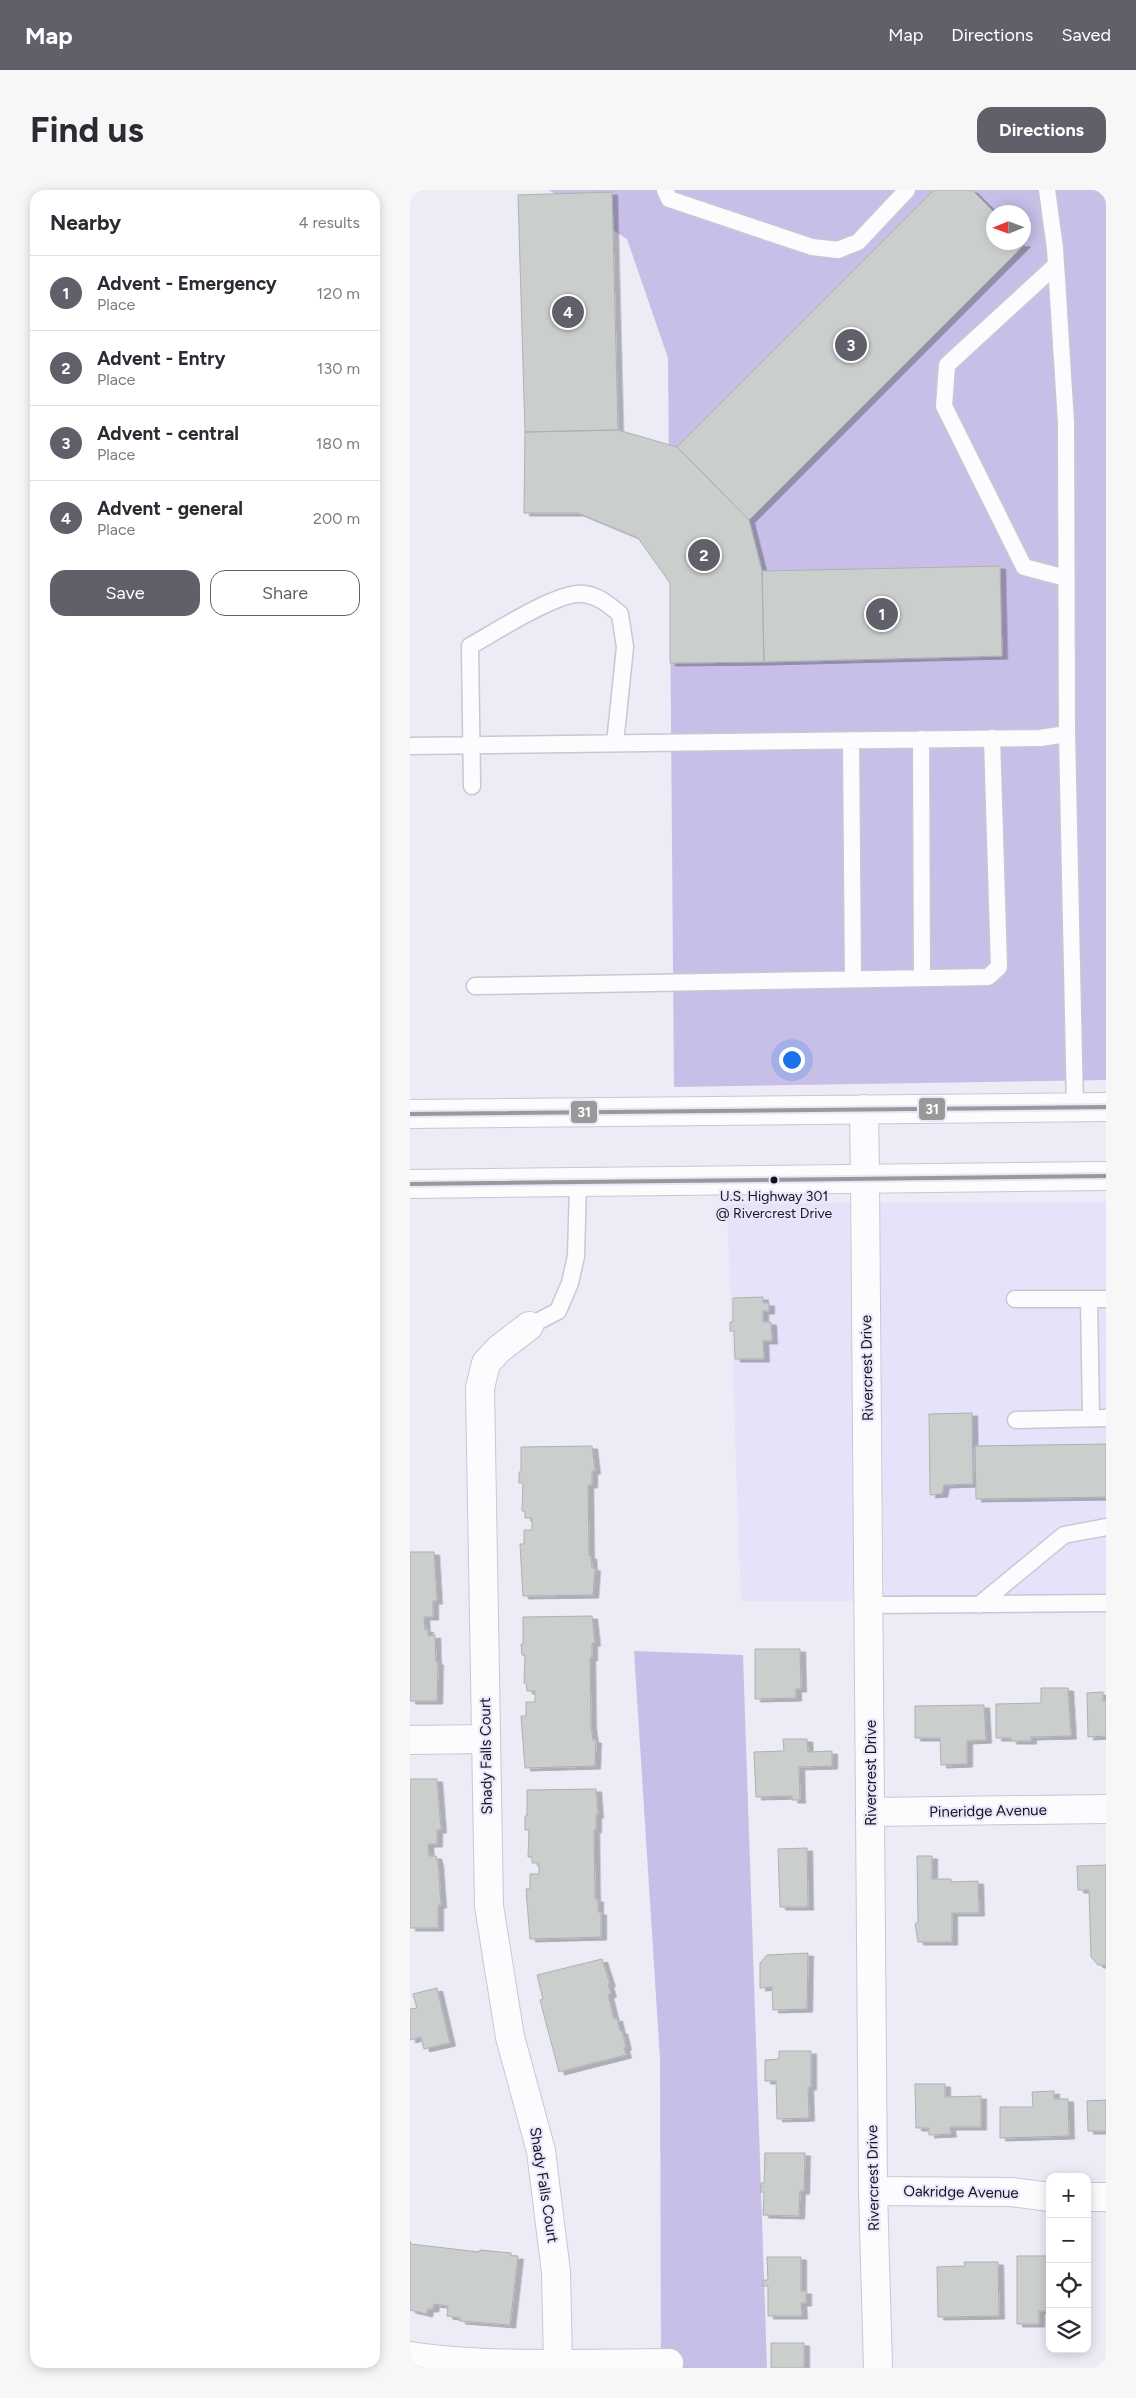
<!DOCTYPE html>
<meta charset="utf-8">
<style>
:root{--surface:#fff;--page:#f7f7f7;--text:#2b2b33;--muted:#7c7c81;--line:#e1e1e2;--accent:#615f6a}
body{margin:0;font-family:Figtree,sans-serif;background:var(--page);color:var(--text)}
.controls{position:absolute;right:15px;bottom:15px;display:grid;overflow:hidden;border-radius:10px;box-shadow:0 2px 12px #0003}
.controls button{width:45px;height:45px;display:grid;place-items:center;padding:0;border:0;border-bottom:1px solid var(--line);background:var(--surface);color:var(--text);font:25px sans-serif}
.compass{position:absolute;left:576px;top:15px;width:45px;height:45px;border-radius:50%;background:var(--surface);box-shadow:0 2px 12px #0003;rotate:269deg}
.you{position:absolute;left:381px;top:869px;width:18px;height:18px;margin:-12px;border:4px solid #fff;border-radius:50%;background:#1a73e8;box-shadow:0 0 0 8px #1a73e833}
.badge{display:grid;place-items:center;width:32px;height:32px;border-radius:50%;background:var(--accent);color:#fff;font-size:16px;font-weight:700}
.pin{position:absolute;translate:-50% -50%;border:2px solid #fff;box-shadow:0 1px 5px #0006}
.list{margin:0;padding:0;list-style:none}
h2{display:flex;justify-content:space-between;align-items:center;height:65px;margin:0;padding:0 20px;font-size:21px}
h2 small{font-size:16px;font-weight:400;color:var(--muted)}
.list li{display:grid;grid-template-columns:32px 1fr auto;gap:15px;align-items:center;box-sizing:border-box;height:75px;padding:0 20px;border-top:1px solid var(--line)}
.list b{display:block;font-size:19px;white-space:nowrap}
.list p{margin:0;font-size:16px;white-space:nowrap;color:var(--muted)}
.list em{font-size:16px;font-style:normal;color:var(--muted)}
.actions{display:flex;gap:10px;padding:15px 20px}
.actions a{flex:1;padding:11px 0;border:1px solid var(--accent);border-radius:15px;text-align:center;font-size:18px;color:var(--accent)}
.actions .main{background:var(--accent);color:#fff}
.icon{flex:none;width:28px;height:28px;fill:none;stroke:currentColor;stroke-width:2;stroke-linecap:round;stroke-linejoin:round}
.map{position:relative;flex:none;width:696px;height:2178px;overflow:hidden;border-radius:15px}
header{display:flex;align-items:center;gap:30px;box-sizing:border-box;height:70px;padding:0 25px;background:var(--accent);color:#fff}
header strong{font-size:24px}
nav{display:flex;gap:28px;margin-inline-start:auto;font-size:18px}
.intro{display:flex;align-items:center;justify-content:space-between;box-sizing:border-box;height:120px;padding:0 30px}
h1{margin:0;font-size:35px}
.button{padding:12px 22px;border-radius:15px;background:var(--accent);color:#fff;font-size:18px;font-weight:700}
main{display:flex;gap:30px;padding:0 30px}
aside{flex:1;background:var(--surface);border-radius:15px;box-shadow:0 2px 12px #0003}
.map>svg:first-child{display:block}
.built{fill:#e6e2f9}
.forest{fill:#c8bfe8;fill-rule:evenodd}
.building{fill:#cacfce;stroke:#adb1b1;filter:url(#shadow)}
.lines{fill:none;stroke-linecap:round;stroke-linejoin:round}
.lane-casing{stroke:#c9c7d2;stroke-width:19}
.street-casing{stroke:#c9c7d2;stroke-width:30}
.primary-casing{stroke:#c9c7d2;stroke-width:30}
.lane{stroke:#fcfcfe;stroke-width:16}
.street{stroke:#fcfcfe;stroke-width:28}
.primary{stroke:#fcfcfe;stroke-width:28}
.bus-1-casing{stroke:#eae6fb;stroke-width:8}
.bus-1{stroke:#999;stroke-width:4}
.bus-dot{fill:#16131f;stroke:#eae6fb;stroke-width:2}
.labels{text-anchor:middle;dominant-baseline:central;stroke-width:4;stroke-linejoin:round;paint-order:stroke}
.bus-label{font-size:14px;fill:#16131f;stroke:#eae6fb}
.street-label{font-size:15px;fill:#16131f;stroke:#eae6fb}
.line-badge{stroke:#eae6fb;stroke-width:2}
.badge-label{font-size:14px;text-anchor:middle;font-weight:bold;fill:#fff}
</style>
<header>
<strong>Map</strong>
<nav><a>Map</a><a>Directions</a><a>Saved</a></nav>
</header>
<div class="intro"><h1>Find us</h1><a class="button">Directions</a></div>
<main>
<aside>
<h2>Nearby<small>4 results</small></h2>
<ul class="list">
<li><span class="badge">1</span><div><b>Advent - Emergency</b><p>Place</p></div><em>120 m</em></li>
<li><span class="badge">2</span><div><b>Advent - Entry</b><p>Place</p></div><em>130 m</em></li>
<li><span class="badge">3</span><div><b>Advent - central</b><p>Place</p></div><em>180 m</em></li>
<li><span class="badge">4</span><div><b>Advent - general</b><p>Place</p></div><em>200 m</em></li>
</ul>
<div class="actions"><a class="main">Save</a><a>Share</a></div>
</aside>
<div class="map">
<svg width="696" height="2178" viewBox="0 0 696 2178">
<defs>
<filter id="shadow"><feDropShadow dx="5.5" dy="3" stdDeviation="0" flood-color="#0004"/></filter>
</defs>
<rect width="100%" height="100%" fill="#edebf6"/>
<path class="built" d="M 696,1012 L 696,1411 L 474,1411 L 470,1013 Z
M 440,1013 L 444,1411 L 331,1411 L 317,1014 Z"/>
<path class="forest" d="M 139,0 L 696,0 L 696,890 L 264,897 L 258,168 L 217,49 ZM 584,22 L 614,22 L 614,52 L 584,52 Z
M 224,1461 L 333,1465 L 357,2178 L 251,2178 L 250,1869 Z"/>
<path class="building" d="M 524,0 L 562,0 L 584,22 L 584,52 L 615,54 L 339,330 L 267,257 Z
M 202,2 L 208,240 L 115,242 L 108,5 Z
M 208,240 L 267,257 L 339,330 L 352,381 L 354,472 L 260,473 L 260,393 L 228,348 L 168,323 L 114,323 L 115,242 Z
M 590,376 L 592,466 L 354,472 L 352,381 Z
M 353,1107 L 353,1113 L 359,1113 L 359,1121 L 353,1121 L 353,1132 L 361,1132 L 362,1151 L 353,1151 L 354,1169 L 325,1169 L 324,1141 L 320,1141 L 320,1132 L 323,1132 L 323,1108 Z
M 562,1223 L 563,1294 L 534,1295 L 532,1304 L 520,1305 L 519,1224 Z
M 696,1254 L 696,1307 L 566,1309 L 565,1256 Z
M 182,1256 L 185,1281 L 182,1281 L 182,1295 L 178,1295 L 179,1366 L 181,1366 L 182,1378 L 185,1378 L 183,1405 L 113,1406 L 110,1354 L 114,1354 L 114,1340 L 122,1340 L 122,1328 L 115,1328 L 115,1321 L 112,1321 L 113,1293 L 109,1293 L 109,1282 L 111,1282 L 111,1257 Z
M 0,1362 L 24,1362 L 27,1411 L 23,1411 L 23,1427 L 14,1427 L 15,1440 L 18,1439 L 18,1446 L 25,1445 L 26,1472 L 28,1472 L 27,1511 L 0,1511 Z
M 182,1426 L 185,1453 L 182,1453 L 182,1468 L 180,1468 L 181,1536 L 183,1550 L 186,1550 L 185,1576 L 115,1578 L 111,1526 L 116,1526 L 116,1512 L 125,1512 L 125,1501 L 117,1501 L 116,1493 L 114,1493 L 115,1465 L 112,1465 L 111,1454 L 113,1454 L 113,1427 Z
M 345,1459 L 390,1459 L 391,1499 L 386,1499 L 386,1508 L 345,1509 Z
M 631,1498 L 658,1498 L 661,1546 L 621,1547 L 621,1551 L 601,1551 L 601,1548 L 586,1548 L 586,1514 L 631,1513 Z
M 693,1502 L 693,1511 L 696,1511 L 696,1546 L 678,1547 L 677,1503 Z
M 574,1515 L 576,1550 L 557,1551 L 557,1574 L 531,1575 L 530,1548 L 505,1548 L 505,1516 Z
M 373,1549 L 397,1549 L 398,1562 L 422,1561 L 422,1576 L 389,1577 L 390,1610 L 382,1610 L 382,1606 L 346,1607 L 344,1562 L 374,1561 Z
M 0,1589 L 27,1589 L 31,1640 L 27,1640 L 27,1654 L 18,1654 L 19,1666 L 26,1666 L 28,1673 L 31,1715 L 28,1715 L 28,1738 L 0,1738 Z
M 186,1599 L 188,1625 L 186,1625 L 186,1640 L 184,1640 L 185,1709 L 188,1709 L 188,1722 L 191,1722 L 191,1747 L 120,1749 L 116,1699 L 120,1699 L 120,1684 L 129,1684 L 129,1673 L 122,1673 L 122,1667 L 118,1667 L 119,1640 L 115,1640 L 115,1626 L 117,1626 L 117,1600 Z
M 397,1658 L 398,1717 L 370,1717 L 368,1659 Z
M 507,1666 L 522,1666 L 522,1689 L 541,1689 L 541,1692 L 568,1691 L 569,1723 L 542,1723 L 542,1752 L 508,1752 L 505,1734 L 508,1732 Z
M 696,1675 L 696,1775 L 688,1775 L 681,1767 L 679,1700 L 668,1700 L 667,1676 Z
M 398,1763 L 397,1819 L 363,1820 L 362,1797 L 350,1798 L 350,1773 L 357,1765 Z
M 192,1769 L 200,1794 L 198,1794 L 201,1804 L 198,1805 L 204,1829 L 207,1828 L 210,1841 L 212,1841 L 216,1857 L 214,1858 L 216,1865 L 149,1882 L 130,1810 L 133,1809 L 127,1785 Z
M 27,1798 L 40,1853 L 14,1859 L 11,1847 L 0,1850 L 0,1819 L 7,1818 L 3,1804 Z
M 369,1861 L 401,1861 L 401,1897 L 398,1897 L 399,1928 L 367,1929 L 366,1891 L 355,1891 L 355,1870 L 369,1869 Z
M 505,1894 L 535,1894 L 535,1907 L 571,1906 L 571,1937 L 540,1937 L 541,1944 L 519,1945 L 519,1938 L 506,1938 Z
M 644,1901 L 644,1909 L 658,1909 L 659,1946 L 590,1948 L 590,1917 L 623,1917 L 622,1902 Z
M 696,1910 L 696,1941 L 678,1941 L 677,1911 Z
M 355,1963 L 395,1963 L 394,2001 L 390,2001 L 389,2026 L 353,2025 L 354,2002 L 350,2002 L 351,1993 L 354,1993 Z
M 0,2051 L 1,2054 L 69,2062 L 70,2060 L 101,2063 L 101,2066 L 108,2066 L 100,2135 L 50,2131 L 50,2128 L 37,2126 L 38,2116 L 24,2114 L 23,2119 L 18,2119 L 17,2124 L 0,2120 Z
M 607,2066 L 640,2066 L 640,2121 L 629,2121 L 629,2134 L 607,2134 Z
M 357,2067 L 391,2067 L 391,2101 L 396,2101 L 396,2113 L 391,2113 L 392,2126 L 358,2126 L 358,2096 L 353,2096 L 353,2090 L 358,2090 Z
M 554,2072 L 588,2072 L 589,2126 L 528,2127 L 527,2077 L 555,2076 Z
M 361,2153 L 394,2153 L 394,2178 L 398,2178 L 361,2178 Z"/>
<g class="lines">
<g class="lane-casing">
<path id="lane" d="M 255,0 L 259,9 L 402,57 L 428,60 L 448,52 L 497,0
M 637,0 L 645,58 L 656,233 L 657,544
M 646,75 L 537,175 L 534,216 L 614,377 L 656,388
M 511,549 L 512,788
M 441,550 L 443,789
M 0,556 L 630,548 L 657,544 L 665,917
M 62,596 L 60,456 C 84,443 149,400 174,404 C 189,406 198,414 210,424 L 215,457 L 205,553
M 65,796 L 578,787 L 589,777 L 582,548
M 605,1109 L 696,1109
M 679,1109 L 681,1228
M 119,1136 L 148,1121 L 160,1093 L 166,1066 L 168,993
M 606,1230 L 696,1228
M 459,1415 L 696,1413
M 569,1415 L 654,1345 L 696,1337"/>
</g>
<g class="street-casing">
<path id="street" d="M 455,989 L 463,2001 L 468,2178
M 119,1136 L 89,1159 L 76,1173 L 70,1198 L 79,1716 L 100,1847 L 131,1961 L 146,2082 L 148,2173
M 0,1550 L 76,1549
M 461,1622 L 696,1619
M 463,2001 L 601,2002 L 640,2007
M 677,2007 L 696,2007
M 0,2166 C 82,2178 175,2173 259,2173"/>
</g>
<g class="primary-casing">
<path id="primary" d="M 454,919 L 455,989
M 0,924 L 696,917
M 0,994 L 696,986"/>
</g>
<use href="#lane" class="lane"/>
<use href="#street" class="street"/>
<use href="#primary" class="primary"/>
<g class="bus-1-casing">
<path id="bus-1" d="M 0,924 L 696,917
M 0,994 L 696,986"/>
</g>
<use href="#bus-1" class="bus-1"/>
</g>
<circle class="bus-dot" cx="364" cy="990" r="4.5"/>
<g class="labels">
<g class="bus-label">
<text x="364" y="1006">U.S. Highway 301<tspan x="364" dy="17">@ Rivercrest Drive</tspan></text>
</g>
<g class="street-label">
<text transform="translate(457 1178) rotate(-91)">Rivercrest Drive</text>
<text transform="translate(76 1566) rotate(-91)">Shady Falls Court</text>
<text transform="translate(461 1583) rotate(-90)">Rivercrest Drive</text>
<text transform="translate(578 1621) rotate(-1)">Pineridge Avenue</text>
<text transform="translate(463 1988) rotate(-91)">Rivercrest Drive</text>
<text transform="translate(134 1995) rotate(81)">Shady Falls Court</text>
<text transform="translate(551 2002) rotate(1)">Oakridge Avenue</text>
</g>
</g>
<g class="line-badge">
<rect x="508" y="907" width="28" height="24" rx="5" fill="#999"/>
<rect x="160" y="910" width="28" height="24" rx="5" fill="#999"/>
</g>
<g class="badge-label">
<text x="522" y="924">31</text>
<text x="174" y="927">31</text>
</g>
</svg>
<div class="controls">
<button>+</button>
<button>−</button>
<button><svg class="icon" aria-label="locate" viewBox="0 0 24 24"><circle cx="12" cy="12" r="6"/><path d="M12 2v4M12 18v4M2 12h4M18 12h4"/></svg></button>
<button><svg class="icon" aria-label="layers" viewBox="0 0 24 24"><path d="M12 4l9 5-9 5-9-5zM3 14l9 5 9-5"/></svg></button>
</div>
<svg class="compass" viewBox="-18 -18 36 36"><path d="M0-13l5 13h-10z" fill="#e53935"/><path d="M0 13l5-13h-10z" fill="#7c7c81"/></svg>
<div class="you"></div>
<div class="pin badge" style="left:472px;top:424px">1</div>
<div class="pin badge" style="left:294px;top:365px">2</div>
<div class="pin badge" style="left:441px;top:155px">3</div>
<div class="pin badge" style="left:158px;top:122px">4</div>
</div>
</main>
